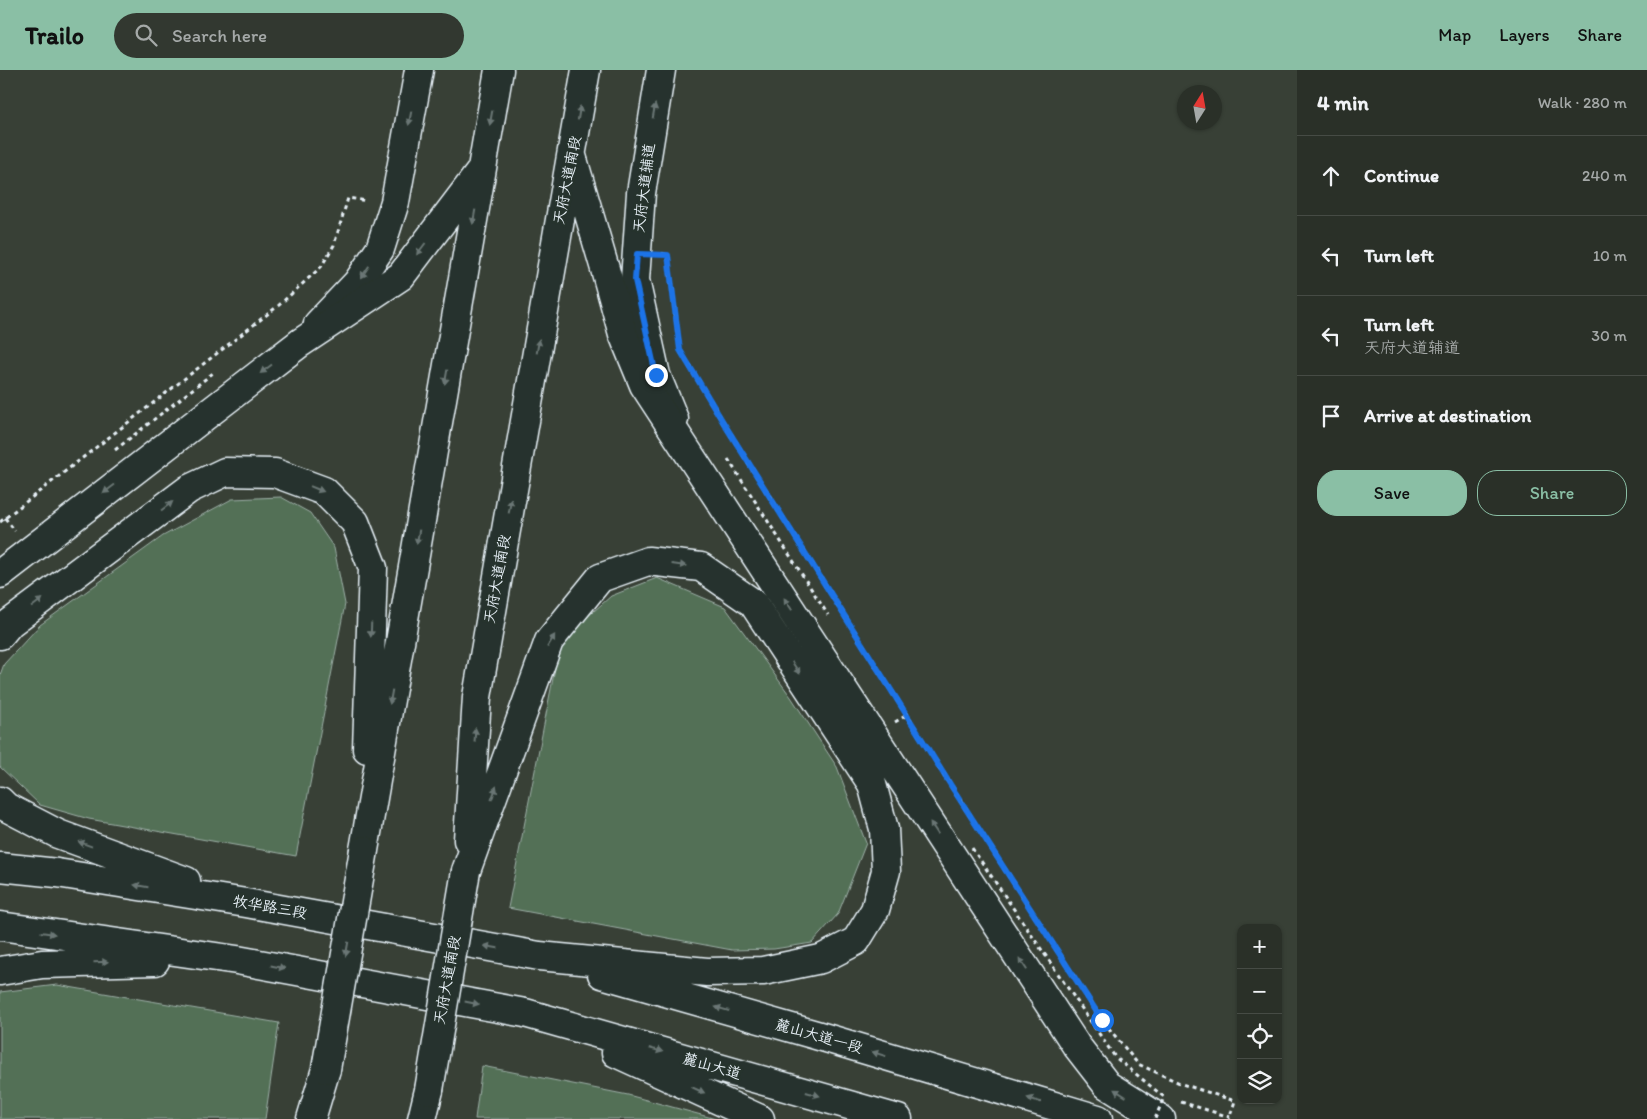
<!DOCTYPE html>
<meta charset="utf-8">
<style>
:root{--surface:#2a3028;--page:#323830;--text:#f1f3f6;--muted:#a5a9a8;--line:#464b45;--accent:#8abfa5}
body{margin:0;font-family:Itim,"LXGW WenKai TC",sans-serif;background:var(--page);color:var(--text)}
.controls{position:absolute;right:15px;bottom:15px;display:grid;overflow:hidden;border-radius:10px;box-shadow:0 1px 4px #0004}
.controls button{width:45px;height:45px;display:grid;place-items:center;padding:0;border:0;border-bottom:1px solid var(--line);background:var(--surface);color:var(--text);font:25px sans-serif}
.compass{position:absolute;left:1177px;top:15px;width:45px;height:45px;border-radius:50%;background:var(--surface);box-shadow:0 1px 4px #0004;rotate:11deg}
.stop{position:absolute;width:15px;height:15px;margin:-11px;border:4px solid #1a73e8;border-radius:50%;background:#fff}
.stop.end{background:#1a73e8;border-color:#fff;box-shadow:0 1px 5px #0008}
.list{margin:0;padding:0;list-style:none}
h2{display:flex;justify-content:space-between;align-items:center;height:65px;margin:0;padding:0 20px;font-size:21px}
h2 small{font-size:16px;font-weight:400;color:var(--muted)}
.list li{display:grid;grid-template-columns:32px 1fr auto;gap:15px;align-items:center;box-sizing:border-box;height:80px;padding:0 20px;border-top:1px solid var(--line)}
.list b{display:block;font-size:19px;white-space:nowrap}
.list p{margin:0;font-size:16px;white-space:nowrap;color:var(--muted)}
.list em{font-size:16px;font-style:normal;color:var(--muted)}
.actions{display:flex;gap:10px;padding:15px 20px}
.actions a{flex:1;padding:11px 0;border:1px solid var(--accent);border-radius:20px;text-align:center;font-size:18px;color:var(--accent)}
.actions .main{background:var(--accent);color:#111}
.icon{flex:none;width:28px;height:28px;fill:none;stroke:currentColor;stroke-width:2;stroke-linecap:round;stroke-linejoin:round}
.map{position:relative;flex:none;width:1297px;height:1049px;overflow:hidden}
header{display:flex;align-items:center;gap:30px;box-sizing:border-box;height:70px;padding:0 25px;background:var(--accent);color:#111}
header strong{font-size:24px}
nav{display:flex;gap:28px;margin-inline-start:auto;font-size:18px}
.search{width:350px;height:45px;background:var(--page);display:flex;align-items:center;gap:12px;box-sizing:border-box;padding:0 18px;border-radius:28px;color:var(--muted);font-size:19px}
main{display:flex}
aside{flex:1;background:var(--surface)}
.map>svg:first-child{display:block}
.green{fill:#537057;stroke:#9eb0a8}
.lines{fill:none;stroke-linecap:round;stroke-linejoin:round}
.tertiary-casing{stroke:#e8f1f8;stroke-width:31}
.trunk-casing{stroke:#e8f1f8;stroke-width:31}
.path{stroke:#e8f1f8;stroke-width:3;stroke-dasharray:4 4;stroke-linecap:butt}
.tertiary{stroke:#26332d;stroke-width:28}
.trunk{stroke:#26332d;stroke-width:28}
.trunk-bridge-casing{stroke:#e8f1f8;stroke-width:31;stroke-linecap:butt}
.path-bridge{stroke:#e8f1f8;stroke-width:3;stroke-dasharray:4 4;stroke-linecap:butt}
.trunk-bridge{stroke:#26332d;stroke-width:28}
.oneway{fill:#6a7674}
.route{stroke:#1a73e8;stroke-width:6}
.labels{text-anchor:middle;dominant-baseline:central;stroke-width:5;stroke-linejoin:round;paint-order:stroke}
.street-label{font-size:15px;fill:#e8f1f8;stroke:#26332d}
</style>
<header>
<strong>Trailo</strong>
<div class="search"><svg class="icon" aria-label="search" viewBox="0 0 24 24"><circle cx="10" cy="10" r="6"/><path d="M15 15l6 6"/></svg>Search here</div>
<nav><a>Map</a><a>Layers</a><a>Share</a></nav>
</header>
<main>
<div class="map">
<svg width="1297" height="1049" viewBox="0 0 1297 1049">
<rect width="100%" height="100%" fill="#384036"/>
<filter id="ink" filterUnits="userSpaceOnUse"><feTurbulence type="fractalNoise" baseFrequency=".02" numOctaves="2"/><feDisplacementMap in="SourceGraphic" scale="10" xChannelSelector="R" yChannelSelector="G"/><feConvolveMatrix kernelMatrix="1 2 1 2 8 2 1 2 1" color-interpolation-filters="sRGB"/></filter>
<g filter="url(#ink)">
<path class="green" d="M 281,427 L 310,443 L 334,478 L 345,534 L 296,786 L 89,749 L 40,735 L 0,697 L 0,605 L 4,594 L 40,555 L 163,466 L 232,429 Z
M 657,508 L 725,537 L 791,627 L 837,697 L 866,773 L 838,844 L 812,873 L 774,879 L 732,880 L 508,838 L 558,583 L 585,549 L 611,526 Z
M 57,915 L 279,953 L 265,1049 L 0,1049 L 0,922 Z
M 482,996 L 628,1025 L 716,1049 L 475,1049 Z"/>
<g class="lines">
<g class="tertiary-casing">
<path id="tertiary" d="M 661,0 L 641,123 L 635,210 L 656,305 L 674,349
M 318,254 L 357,213 L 380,179 L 395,132 L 419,0"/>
</g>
<g class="trunk-casing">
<path id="trunk" d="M 572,86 L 605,199 L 623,264 L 644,315 L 1076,975 L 1107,1015 L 1161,1049
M 0,504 L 300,273 L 401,206 L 480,102
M 0,565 L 10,553 L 189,419 L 225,402 L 275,403 L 324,421 L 355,452 L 373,498 L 367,679
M 0,731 L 6,737 L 58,764 L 186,811
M 468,770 L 477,627 L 586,0
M 364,780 L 499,0
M 0,797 L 57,803 L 246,833 L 539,886 L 707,902 L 763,901 L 821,889 L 856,871 L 875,840 L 886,801 L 884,759 L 872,714 L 753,533 L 701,497 L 648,491 L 600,508 L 549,571 L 466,801
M 0,856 L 237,890 L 525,943 L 898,1049
M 0,901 L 42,894 L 155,891
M 602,904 L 816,965 L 1098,1049
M 616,983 L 760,1049
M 311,1049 L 326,999
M 422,1049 L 429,1020"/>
</g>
<path class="path" d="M 662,184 L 668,185 L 680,280 L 723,352 L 955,722 L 1102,950 L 1138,994 L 1182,1014 L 1235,1031 L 1229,1049
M 115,380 L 213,303
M 728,389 L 828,545
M 5,448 L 15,461
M 0,452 L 278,236 L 321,197 L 334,175 L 348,128 L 367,131
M 895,652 L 907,645
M 1181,1032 L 1230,1047"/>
<use href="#tertiary" class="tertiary"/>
<use href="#trunk" class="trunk"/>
<g class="trunk-bridge-casing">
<path id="trunk-bridge" d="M 326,999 L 364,780
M 429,1020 L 466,801"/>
</g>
<path class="path-bridge" d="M 972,778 L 1115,987 L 1164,1027 L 1155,1049"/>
<use href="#trunk-bridge" class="trunk-bridge"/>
</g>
<defs><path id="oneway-solid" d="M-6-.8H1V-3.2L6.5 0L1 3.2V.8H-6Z" transform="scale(1.25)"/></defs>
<g class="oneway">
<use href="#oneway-solid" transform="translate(654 41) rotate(-80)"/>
<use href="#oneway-solid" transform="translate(579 43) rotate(-81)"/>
<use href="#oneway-solid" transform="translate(410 48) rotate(101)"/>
<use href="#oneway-solid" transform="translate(491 48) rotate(100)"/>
<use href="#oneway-solid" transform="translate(474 147) rotate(100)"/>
<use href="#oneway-solid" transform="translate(421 179) rotate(127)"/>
<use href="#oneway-solid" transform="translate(365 202) rotate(124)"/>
<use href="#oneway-solid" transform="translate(538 276) rotate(-80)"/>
<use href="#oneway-solid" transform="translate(266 299) rotate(143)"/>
<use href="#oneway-solid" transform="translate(446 307) rotate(100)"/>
<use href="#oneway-solid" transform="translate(109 419) rotate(143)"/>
<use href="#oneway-solid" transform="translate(317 419) rotate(22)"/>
<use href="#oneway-solid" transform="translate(167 436) rotate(-37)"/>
<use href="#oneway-solid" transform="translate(510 436) rotate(-80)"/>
<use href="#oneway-solid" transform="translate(418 467) rotate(100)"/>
<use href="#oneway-solid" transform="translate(679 495) rotate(7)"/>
<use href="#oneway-solid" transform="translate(37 533) rotate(-37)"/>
<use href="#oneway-solid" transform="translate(788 534) rotate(-123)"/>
<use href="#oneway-solid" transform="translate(371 560) rotate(92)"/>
<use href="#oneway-solid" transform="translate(551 571) rotate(-59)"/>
<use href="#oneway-solid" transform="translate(796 598) rotate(57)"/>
<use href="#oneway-solid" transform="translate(391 627) rotate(100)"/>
<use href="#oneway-solid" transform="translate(475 665) rotate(-86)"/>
<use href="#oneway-solid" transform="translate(494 723) rotate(-70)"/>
<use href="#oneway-solid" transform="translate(934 758) rotate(-123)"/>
<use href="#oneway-solid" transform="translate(85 774) rotate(-160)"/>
<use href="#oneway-solid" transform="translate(141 816) rotate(-171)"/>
<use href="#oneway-solid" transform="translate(48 863) rotate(8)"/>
<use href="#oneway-solid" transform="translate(491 877) rotate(-170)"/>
<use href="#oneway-solid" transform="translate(347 879) rotate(100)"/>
<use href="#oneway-solid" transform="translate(101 892) rotate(-1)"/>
<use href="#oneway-solid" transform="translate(1023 894) rotate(-123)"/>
<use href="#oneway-solid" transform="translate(278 897) rotate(11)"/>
<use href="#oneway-solid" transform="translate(472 933) rotate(11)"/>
<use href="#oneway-solid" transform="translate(722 939) rotate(-164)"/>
<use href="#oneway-solid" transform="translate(656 980) rotate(16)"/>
<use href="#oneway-solid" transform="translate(879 984) rotate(-163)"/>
<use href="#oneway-solid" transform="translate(698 1020) rotate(24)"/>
<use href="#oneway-solid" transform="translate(1120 1023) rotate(-148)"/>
<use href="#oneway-solid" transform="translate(813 1024) rotate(16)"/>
<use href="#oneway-solid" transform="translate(1034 1030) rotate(-163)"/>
</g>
</g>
<g class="lines" filter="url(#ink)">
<path class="route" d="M 656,305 L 635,210 L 637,184 L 668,185 L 680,280 L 723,352 L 955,722 L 1102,950"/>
</g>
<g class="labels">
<g class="street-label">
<text transform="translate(567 110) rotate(-79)">天府大道南段</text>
<text transform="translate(644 118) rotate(-83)">天府大道辅道</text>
<text transform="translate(497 509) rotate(-80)">天府大道南段</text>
<text transform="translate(270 837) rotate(10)">牧华路三段</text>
<text transform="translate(447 910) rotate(-80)">天府大道南段</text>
<text transform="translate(819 966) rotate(16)">麓山大道一段</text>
<text transform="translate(712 996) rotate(16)">麓山大道</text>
</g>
</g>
</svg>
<div class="controls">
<button>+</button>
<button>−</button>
<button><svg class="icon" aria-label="locate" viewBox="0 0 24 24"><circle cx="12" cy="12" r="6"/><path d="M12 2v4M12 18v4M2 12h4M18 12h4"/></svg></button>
<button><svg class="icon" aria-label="layers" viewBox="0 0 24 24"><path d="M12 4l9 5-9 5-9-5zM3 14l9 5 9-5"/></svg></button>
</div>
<svg class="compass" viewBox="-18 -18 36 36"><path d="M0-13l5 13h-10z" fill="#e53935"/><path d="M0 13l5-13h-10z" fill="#a5a9a8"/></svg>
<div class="stop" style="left:1102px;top:950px"></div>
<div class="stop end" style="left:656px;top:305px"></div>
</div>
<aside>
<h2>4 min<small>Walk · 280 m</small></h2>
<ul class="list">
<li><svg class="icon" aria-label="ahead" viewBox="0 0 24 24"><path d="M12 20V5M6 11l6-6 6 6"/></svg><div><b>Continue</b></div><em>240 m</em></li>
<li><svg class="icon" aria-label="left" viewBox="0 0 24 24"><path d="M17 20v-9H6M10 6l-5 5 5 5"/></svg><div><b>Turn left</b></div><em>10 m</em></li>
<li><svg class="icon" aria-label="left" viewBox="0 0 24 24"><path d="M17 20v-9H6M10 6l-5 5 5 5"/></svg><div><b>Turn left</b><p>天府大道辅道</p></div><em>30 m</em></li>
<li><svg class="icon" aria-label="arrive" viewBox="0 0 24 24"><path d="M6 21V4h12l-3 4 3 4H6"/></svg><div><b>Arrive at destination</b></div></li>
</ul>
<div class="actions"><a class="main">Save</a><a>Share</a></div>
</aside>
</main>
